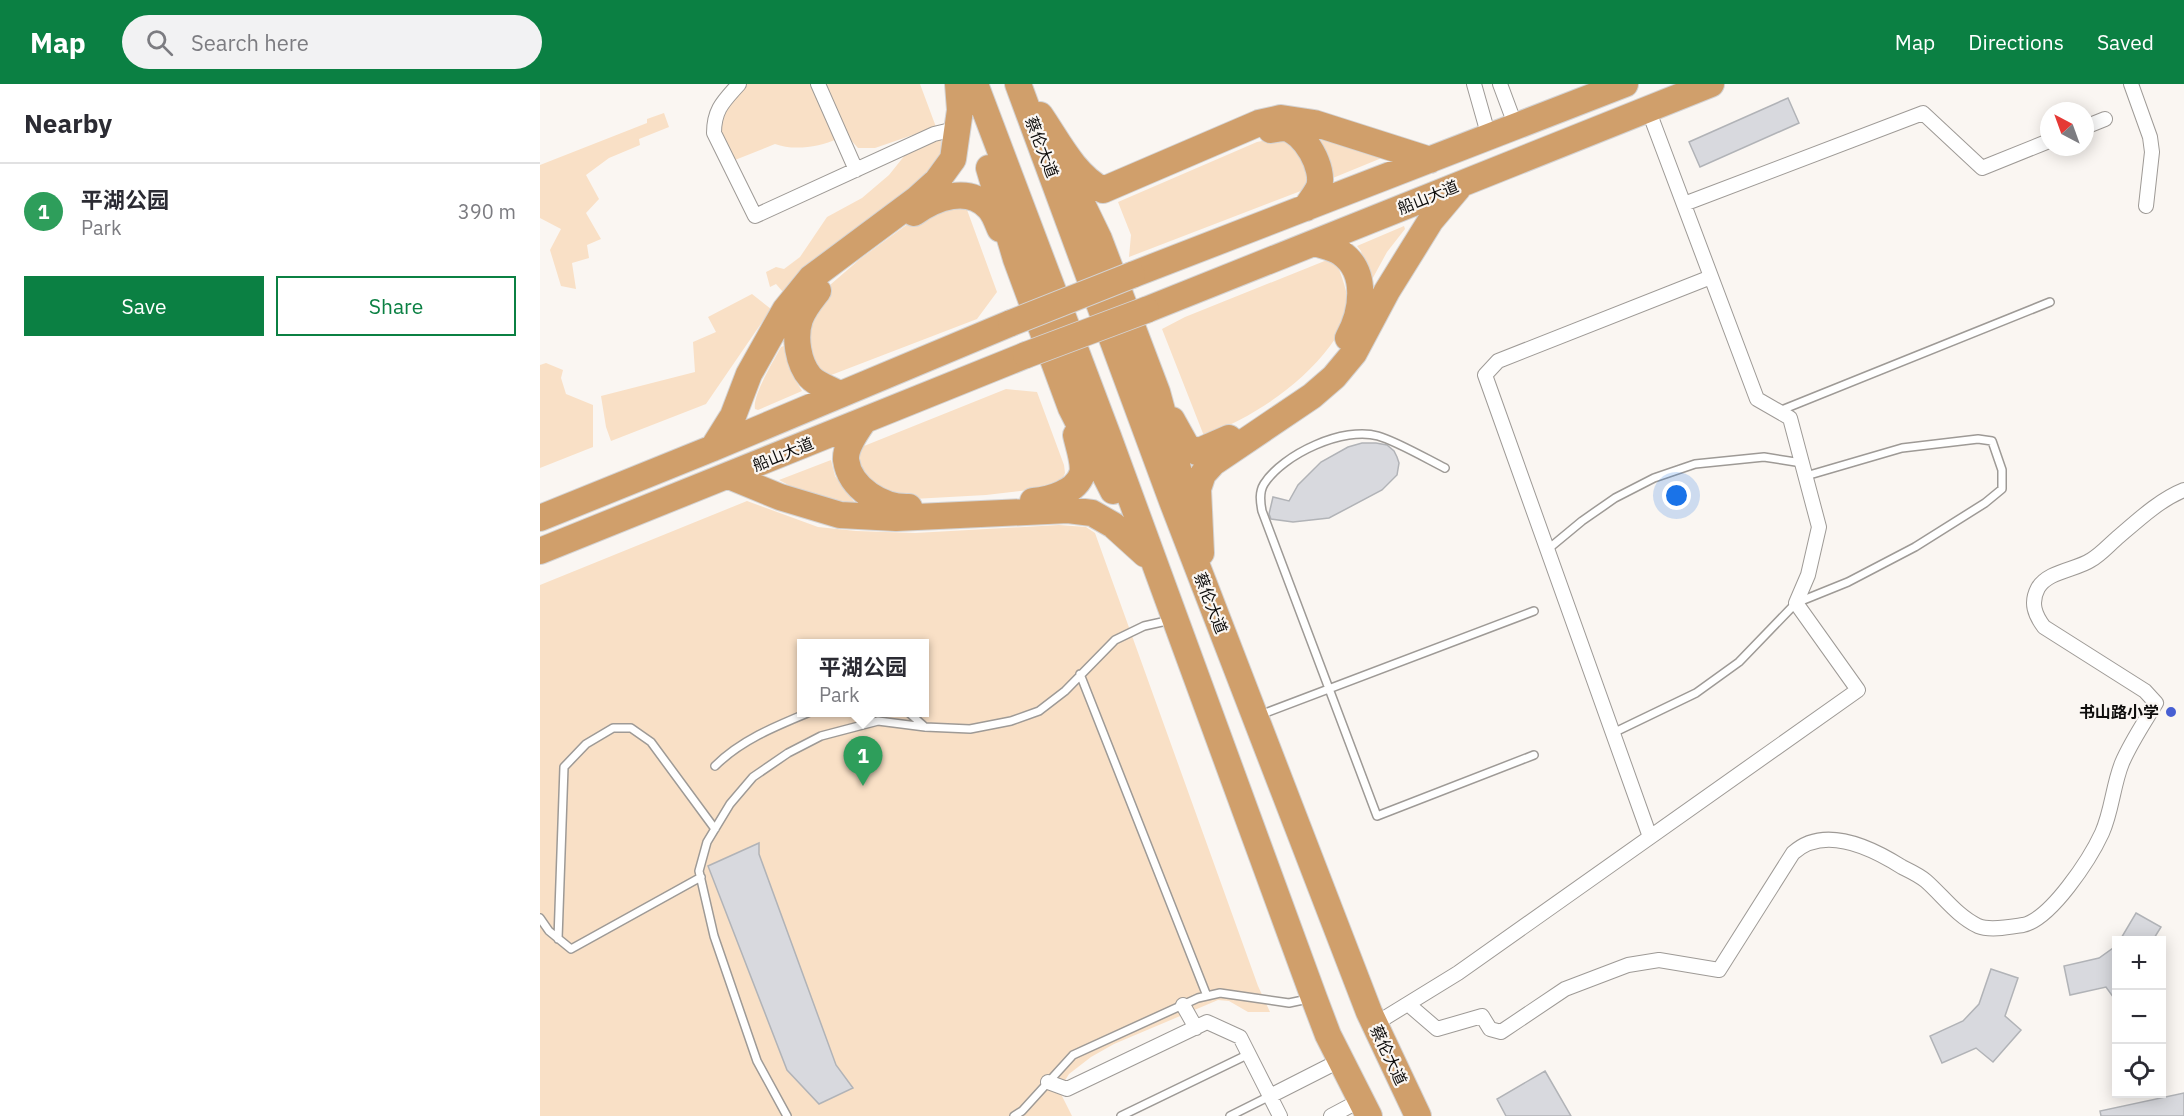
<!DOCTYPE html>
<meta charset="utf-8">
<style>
:root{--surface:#fff;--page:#f2f2f3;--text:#2b2b33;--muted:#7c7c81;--line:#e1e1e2;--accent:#0b8043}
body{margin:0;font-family:"IBM Plex Sans","Noto Sans SC",sans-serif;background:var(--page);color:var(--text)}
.controls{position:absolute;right:18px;bottom:18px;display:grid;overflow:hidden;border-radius:0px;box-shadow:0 3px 15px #0003}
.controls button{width:54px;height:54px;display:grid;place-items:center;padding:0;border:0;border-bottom:2px solid var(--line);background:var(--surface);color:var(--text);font:30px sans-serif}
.compass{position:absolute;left:1500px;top:18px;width:54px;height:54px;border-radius:50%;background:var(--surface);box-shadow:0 3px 15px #0003;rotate:319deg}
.you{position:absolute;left:1137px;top:412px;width:21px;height:21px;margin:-15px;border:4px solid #fff;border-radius:50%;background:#1a73e8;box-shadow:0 0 0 9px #1a73e833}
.badge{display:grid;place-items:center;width:39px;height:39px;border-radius:50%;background:var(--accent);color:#fff;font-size:20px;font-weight:700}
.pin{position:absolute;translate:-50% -50px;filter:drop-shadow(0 2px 3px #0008)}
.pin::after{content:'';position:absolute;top:32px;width:21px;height:18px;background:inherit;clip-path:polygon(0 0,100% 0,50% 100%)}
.popup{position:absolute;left:257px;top:555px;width:132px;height:78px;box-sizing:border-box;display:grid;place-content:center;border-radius:0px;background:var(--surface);filter:drop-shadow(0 2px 4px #0005);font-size:20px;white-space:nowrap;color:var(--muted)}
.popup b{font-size:22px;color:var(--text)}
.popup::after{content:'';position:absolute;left:50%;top:100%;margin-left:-12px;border:12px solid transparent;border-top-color:var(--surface)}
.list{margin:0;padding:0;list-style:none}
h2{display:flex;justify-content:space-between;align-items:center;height:78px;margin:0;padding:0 24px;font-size:26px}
h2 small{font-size:20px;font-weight:400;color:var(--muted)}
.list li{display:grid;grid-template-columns:39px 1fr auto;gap:18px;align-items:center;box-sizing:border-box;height:96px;padding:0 24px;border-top:2px solid var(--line)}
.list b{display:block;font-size:22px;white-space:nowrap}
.list p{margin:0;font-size:20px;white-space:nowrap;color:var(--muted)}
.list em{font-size:20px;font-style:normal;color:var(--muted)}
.actions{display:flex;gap:12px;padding:18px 24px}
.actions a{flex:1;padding:14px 0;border:2px solid var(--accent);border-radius:0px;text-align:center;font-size:21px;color:var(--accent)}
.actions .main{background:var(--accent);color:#fff}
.icon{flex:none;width:33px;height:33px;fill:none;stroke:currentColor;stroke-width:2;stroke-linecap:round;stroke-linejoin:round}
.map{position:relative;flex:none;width:1644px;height:1032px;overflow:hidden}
header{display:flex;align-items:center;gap:36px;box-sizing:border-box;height:84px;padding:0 30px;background:var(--accent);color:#fff}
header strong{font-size:28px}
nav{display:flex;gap:33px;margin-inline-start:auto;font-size:21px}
.search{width:420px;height:54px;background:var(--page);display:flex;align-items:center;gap:15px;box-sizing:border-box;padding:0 21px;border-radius:33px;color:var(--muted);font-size:22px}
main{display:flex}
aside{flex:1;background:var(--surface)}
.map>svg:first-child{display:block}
.green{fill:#f9e0c6;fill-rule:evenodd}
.building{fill:#d8d9de;stroke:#b1b3b7;stroke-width:1.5}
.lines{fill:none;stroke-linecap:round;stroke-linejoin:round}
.lane-casing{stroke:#9e9a96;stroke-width:10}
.street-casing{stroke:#9e9a96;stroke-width:16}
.highway-casing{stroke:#d4d3d3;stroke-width:28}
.lane{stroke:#fff;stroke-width:7}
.street{stroke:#fff;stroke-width:14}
.highway{stroke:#d09f6b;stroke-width:26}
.highway-bridge-casing{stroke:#d4d3d3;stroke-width:28;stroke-linecap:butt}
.highway-bridge{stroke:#d09f6b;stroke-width:26}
.poi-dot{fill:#475fd3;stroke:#faf6f2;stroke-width:2}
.labels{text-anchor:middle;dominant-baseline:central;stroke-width:4.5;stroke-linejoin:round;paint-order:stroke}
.street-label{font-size:16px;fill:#0e0d0c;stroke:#faf6f2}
.poi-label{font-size:16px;font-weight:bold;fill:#0e0d0c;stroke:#faf6f2;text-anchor:end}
</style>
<header>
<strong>Map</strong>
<div class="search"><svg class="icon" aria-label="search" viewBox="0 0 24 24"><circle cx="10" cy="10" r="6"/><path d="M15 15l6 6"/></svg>Search here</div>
<nav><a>Map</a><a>Directions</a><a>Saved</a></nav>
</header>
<main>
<aside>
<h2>Nearby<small></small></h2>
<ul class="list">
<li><span class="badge" style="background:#2e9e5b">1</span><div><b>平湖公园</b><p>Park</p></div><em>390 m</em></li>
</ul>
<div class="actions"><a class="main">Save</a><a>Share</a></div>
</aside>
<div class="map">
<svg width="1644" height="1032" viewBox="0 0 1644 1032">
<rect width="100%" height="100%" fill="#faf6f2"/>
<path class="green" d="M 206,0 L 271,0 L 297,55 C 280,63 253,67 235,60 L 195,76 C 172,37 178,32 206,0 Z
M 285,0 L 380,0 L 396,43 L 335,64 L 318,64 L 309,54 Z
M 124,29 L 129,43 L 99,55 L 100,61 L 69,74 L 46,91 L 59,115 L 46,129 L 61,155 L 47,161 L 49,174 L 32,179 L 36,205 L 21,202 L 10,166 L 21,145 L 0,134 L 0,81 L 107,39 L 107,35 Z
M 776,52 L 849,71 L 788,96 C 794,74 785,69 776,52 Z
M 400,54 L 403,62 L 392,89 L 243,208 L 236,200 L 230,203 L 226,188 L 236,183 L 244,185 L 260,173 L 287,133 L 322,114 L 349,91 L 369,66 Z
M 737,54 L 752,59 L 769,89 L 766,105 L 589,173 L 591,151 L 578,118 L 717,58 Z
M 405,119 L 426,123 L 457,208 L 437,235 L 286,293 L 275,283 L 268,267 L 271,224 L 290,201 L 320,175 L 376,134 Z
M 864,142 L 865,145 L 847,168 L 829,201 L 821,167 L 817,162 Z
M 792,174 L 795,176 C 802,192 810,213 808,230 C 806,242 797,252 790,262 C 759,303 713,333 664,352 L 622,245 L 645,233 Z
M 212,210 L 231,225 L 166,320 L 71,357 L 66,343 L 61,312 L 155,288 L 153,258 L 176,248 L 168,233 Z
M 247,261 C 246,278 253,292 262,307 L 218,326 L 215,325 C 212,312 234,276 241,263 Z
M 6,279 L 23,286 L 21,294 L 26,310 L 53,321 L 53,363 L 0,384 L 0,281 Z
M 466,305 L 497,308 L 524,381 L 525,389 L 522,396 L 505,404 L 446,411 L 373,415 L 352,413 L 318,385 L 319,364 Z
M 291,376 L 295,392 L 315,419 L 315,426 L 275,415 L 239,396 Z
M 207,417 L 278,443 L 316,447 L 375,449 L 519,441 L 546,443 L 555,449 L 718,902 L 730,928 L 708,928 L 689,917 L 678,916 L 574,960 L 551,973 L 529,990 L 519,1006 L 532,1032 L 0,1032 L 0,501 ZM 262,560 L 385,560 L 385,628 L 262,628 Z"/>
<path class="building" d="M 1248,14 L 1259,39 L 1160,83 L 1149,58 Z
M 822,359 L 836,359 L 847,361 L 854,367 L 857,373 L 859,379 L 857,391 L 842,406 L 789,434 L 753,438 L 731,435 L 729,430 L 733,413 L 749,417 L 758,401 L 781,378 L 808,363 Z
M 219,759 L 219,770 L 296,981 L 313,1004 L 279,1020 L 247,986 L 168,782 Z
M 1596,829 L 1621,843 L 1613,856 L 1580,856 Z
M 1576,862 L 1576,917 L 1566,903 L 1530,911 L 1524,882 L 1559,874 Z
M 1451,885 L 1478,894 L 1465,932 L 1481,946 L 1453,978 L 1436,964 L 1402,979 L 1390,952 L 1423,937 L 1439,920 Z
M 1005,987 L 1031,1032 L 966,1032 L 957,1015 Z
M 1644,1009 L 1644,1032 L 1561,1032 L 1560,1027 Z"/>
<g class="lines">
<g class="lane-casing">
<path id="lane" d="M 1239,327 L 1510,218
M 905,384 C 887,375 856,357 838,352 C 804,342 743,370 724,400 C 719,408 720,417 722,427 L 837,732 L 994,671
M 1007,466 L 1042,437 L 1075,414 L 1114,394 L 1155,380 L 1224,373 L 1262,379
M 540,590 L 667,912
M 368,628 L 385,643
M 720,631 L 994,527
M 1073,649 L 1156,609 L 1199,578 L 1256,519 L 1308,498 L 1375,463 L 1445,419 L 1462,405 L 1462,386 L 1452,357 L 1438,355 L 1362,364 L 1266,392
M 175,682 C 201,656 236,642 270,628
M 0,834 L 9,847 L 31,865 L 161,793
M 18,855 L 24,683 L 46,660 L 73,644 L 91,644 L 111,658 L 175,745
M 247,1032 L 217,977 L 174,852 L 159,787 L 167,758 L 190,720 L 213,693 L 248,669 L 281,652 L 338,637 L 385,643 L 430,645 L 471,637 L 499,627 L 525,607 L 575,556 L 604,542 L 631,536
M 474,1032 L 482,1027 L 533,971 L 658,914 L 680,909 L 749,919 L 768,915
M 581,1032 L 709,970
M 690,1032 L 730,1012"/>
</g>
<g class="street-casing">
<path id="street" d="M 199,0 C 184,17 174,25 174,49 L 215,132 L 394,50 L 419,44
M 278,0 L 316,86
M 934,0 L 949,53
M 960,0 L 976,43
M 1591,0 L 1610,53 L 1612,68 L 1606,122
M 1545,43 L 1565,35
M 1144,120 L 1383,29 L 1442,84 L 1509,57
M 1110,753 L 945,291 L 958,277 L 1171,193
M 868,920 L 897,945 L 942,932 L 950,945 L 961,948 L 1025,905 L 1088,881 L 1119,876 L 1179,886 L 1253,769 C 1285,740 1332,764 1362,783 C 1370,787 1379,791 1386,797 C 1403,812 1417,832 1438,842 C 1450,847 1470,843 1483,841 C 1511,835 1550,775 1562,749 C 1572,727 1573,701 1582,679 C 1591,658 1604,639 1616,619 L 1605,607 L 1504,543 C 1495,531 1490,519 1498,504 C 1508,487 1536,486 1551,476 C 1560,471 1568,462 1576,455 C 1597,437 1619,416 1644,406
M 643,921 L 656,944
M 835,940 L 918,889 L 1318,606 L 1256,519 L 1268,491 L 1279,443 L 1250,334 L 1217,315 L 1108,25
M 508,998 L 527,1005 L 667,938 L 700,953 L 740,1032
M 730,1012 L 801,976
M 791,1032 L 821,1016"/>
</g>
<g class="highway-casing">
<path id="highway" d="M 435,0 L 568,352 L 774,914 L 788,951 L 829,1032
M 478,0 L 632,417 L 829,928 L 878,1032
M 500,31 C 518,57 534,91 563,106 L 719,39 L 741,34 L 774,39 L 890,76
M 731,46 C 735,45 741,44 745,44 C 765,48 785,85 779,103 C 776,110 770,117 766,124
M 449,84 L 476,175 L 531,324 L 573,407
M 530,95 L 559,155 L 617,308 L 644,407
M 374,129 C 395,114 428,101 449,124 C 454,129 457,138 460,145
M 775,159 C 783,162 794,164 801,169 C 829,188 822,229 808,254
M 592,191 L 1085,0
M 278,207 C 271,216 264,224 260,235 C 254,253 258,279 270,293 C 277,301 291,305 299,310
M 606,226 L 1171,0
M 632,336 L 647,363 L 657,368 L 689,354
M 323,338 C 316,348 305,363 306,376 C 310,405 343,424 369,423
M 173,364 L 193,332 L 209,290 L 245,226 L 271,194 L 377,115 L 397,97 L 413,75 L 420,26 L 418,0
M 189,392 L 240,413 L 300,431 L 356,434 L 528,426 L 552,429 L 573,441 L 605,470
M 493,417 C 510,416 536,408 542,390 C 545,380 538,361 536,351
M 0,434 L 173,364 L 471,239
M 0,467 L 486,271
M 661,469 L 658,405 L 663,390 L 673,379 L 772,312 L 794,293 L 814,269 L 847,207 L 891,136 L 918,104"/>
</g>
<use href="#lane" class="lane"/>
<use href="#street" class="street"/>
<use href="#highway" class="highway"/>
<g class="highway-bridge-casing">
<path id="highway-bridge" d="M 471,239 L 592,191
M 486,271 L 606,226"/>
</g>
<use href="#highway-bridge" class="highway-bridge"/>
</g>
<circle class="poi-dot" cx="1631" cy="628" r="6"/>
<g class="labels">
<g class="street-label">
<text transform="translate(502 63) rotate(69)">蔡伦大道</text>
<text transform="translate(888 113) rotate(-22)">船山大道</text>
<text transform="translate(243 370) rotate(-22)">船山大道</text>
<text transform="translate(671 519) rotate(69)">蔡伦大道</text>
<text transform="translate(849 971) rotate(65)">蔡伦大道</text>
</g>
<g class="poi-label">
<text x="1619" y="628">书山路小学</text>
</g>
</g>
</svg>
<div class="controls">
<button>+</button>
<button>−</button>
<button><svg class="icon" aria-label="locate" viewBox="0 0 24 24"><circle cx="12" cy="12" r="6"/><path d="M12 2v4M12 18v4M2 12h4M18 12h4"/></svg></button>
</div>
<svg class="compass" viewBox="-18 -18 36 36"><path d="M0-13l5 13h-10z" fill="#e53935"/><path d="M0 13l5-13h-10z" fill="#7c7c81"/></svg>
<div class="you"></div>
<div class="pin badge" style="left:323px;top:702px;background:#2e9e5b">1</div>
<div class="popup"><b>平湖公园</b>Park</div>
</div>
</main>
